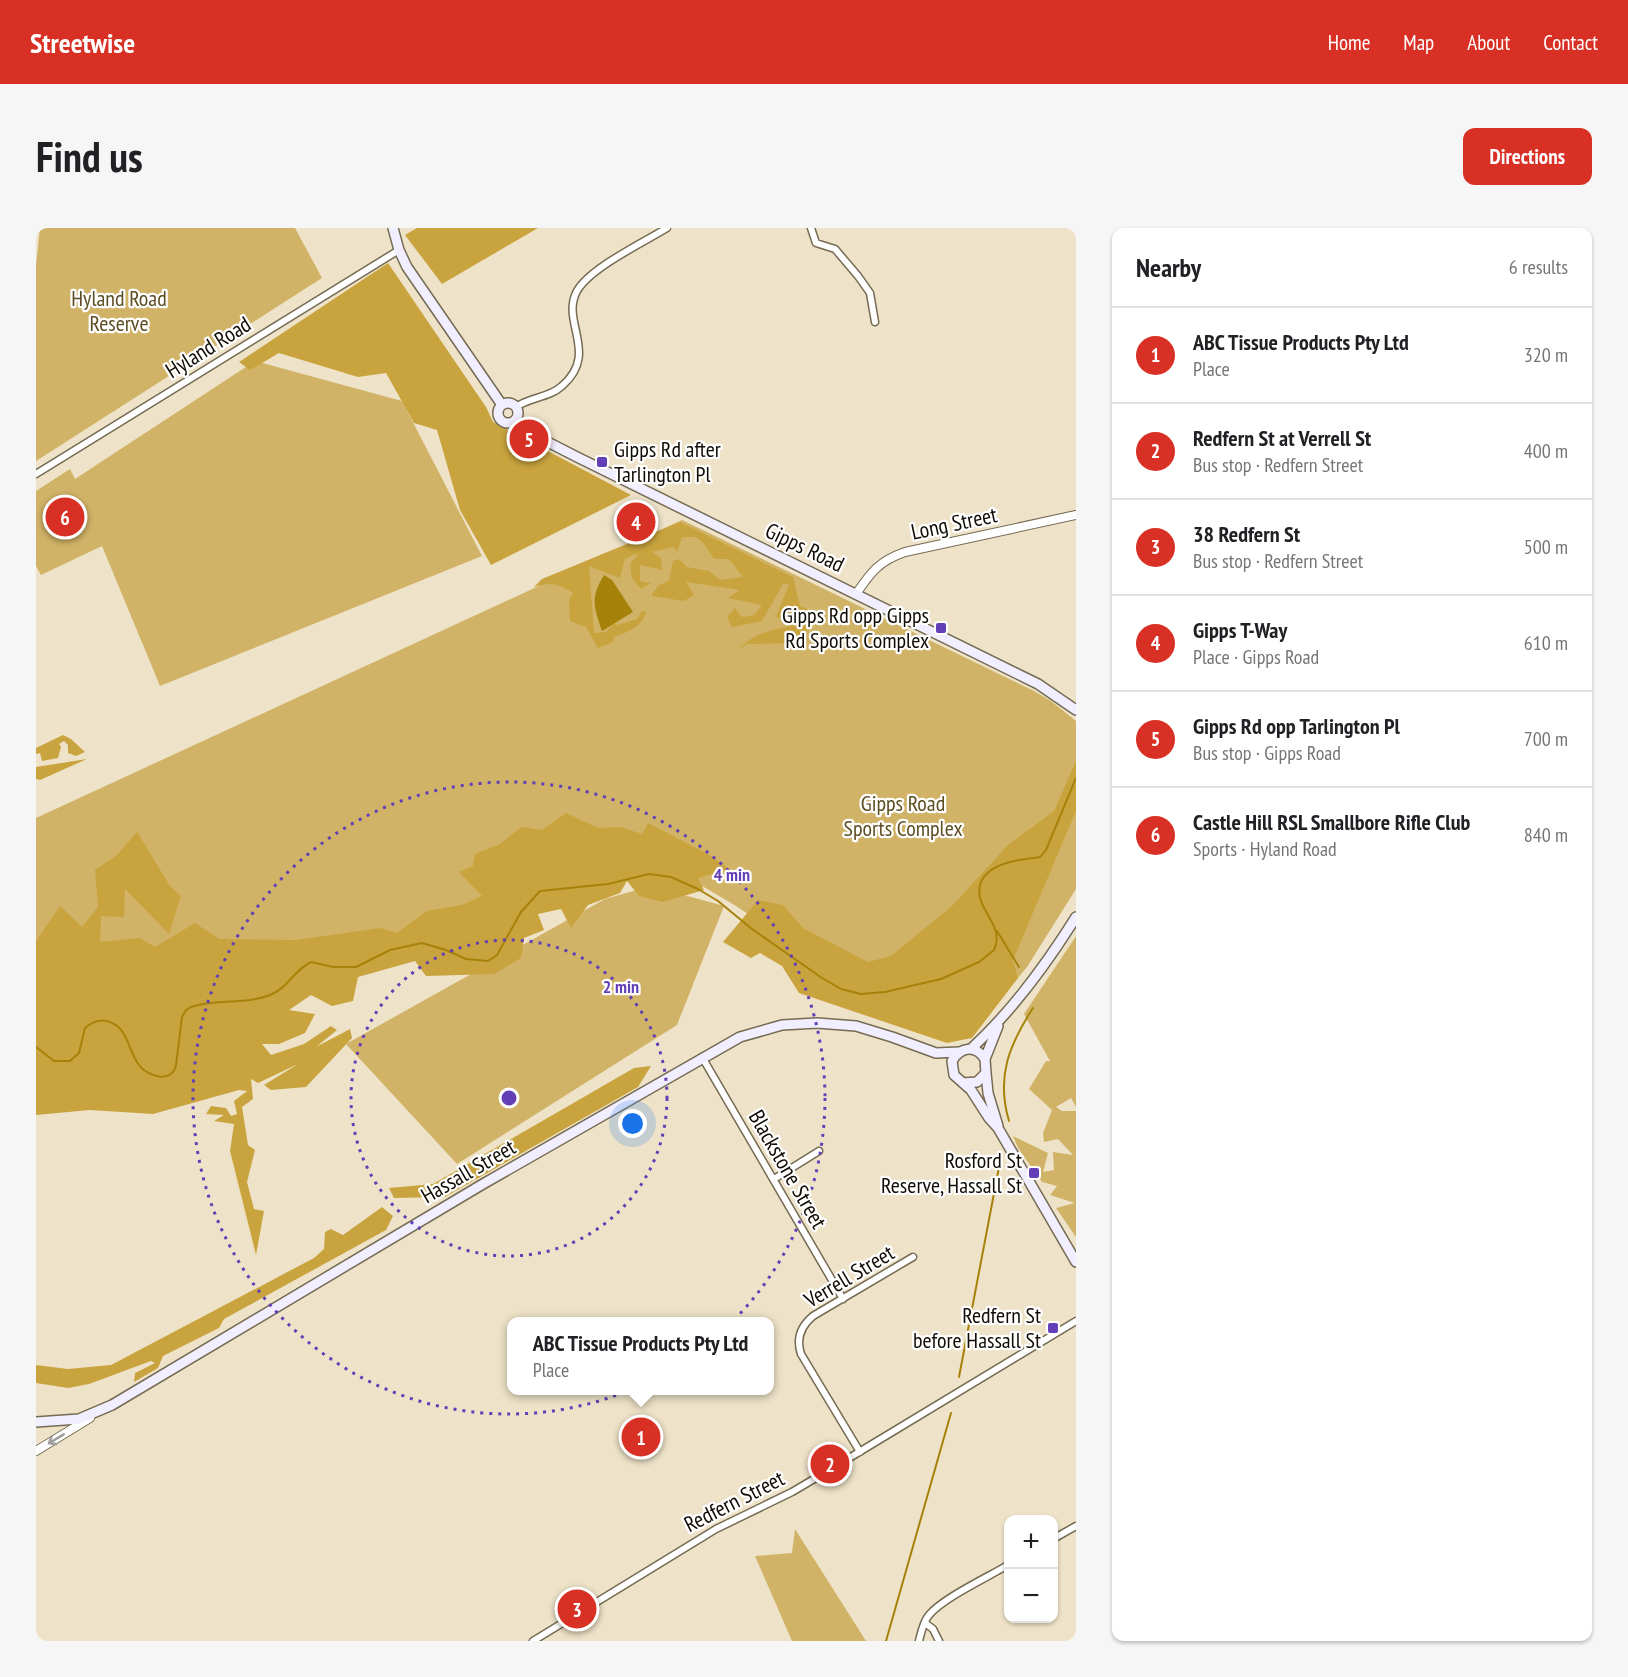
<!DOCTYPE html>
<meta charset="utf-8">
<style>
:root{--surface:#fff;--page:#f6f6f6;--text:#202124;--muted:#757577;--line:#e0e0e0;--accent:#d93025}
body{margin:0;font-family:"PT Sans Narrow",sans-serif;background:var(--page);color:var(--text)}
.controls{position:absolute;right:18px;bottom:18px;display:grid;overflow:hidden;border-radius:12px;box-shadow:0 2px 4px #0004}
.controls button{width:54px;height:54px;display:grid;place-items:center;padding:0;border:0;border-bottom:2px solid var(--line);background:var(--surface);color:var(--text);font:30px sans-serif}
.you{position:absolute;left:597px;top:896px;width:21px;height:21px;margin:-15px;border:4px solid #fff;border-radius:50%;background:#1a73e8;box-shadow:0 0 0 9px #1a73e833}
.badge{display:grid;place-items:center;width:39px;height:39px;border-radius:50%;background:var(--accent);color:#fff;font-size:20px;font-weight:700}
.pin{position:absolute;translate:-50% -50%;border:3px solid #fff;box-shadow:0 2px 6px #0006}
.popup{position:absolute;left:471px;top:1089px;width:267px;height:78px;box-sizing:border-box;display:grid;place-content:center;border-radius:12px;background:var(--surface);filter:drop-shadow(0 2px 4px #0005);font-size:20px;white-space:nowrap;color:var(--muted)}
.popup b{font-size:22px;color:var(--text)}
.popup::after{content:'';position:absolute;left:50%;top:100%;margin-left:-12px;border:12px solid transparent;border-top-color:var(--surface)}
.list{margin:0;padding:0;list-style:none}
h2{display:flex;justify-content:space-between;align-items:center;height:78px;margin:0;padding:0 24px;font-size:26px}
h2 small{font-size:20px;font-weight:400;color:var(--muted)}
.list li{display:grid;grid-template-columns:39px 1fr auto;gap:18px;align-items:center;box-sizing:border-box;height:96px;padding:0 24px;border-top:2px solid var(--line)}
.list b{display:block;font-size:22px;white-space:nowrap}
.list p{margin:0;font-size:20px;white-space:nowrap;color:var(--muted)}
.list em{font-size:20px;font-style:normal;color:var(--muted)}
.map{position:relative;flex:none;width:1040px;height:1413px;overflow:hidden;border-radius:12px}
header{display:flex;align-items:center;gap:36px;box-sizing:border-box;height:84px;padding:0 30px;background:var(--accent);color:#fff}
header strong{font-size:28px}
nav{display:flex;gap:33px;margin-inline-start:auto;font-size:21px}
.intro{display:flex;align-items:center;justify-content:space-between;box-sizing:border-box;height:144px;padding:0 36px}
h1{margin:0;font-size:42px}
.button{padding:15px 27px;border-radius:12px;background:var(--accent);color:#fff;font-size:21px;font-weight:700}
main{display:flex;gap:36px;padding:0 36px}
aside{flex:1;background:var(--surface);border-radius:12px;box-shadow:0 2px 4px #0004}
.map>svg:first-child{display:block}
.green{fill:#d1b367}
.forest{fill:#c9a43e}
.water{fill:#a7820a}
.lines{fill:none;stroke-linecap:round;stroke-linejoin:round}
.stream{stroke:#a7820a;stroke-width:2}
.minor-casing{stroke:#756b53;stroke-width:9}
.tertiary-casing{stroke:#756b53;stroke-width:10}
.secondary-casing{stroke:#756b53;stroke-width:12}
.minor{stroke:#fff;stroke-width:6}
.tertiary{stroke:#fff;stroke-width:8}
.secondary{stroke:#f1eeff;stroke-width:9}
.oneway{stroke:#9f9e9b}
.ring{fill:none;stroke:#633fb7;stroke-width:3;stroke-dasharray:3 6}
.poi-dot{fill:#633fb7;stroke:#fff;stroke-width:2}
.labels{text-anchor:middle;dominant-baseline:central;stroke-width:4.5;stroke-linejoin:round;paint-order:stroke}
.park-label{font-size:22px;fill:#5d4d23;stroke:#fff}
.street-label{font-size:22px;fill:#100c04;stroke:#fff}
.poi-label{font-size:22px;fill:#100c04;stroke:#fff;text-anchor:end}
.centre{fill:#633fb7;stroke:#fff;stroke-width:3}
.ring-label{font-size:18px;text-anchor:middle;font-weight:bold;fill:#633fb7;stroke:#fff;stroke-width:4.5;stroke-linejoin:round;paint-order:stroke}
</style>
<header>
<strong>Streetwise</strong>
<nav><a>Home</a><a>Map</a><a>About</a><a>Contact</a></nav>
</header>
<div class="intro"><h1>Find us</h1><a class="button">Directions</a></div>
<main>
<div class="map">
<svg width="1040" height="1413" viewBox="0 0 1040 1413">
<rect width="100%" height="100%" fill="#eee3c8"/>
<path class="green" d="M 4,0 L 259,0 L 286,50 L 0,233 L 0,37 Z
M 219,133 L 366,173 L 446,328 L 124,458 L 66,318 L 5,347 L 0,338 L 0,263 L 34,241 L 39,251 Z
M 646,292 L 996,462 L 1015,473 L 1040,493 L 1040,661 L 991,739 L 935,806 L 818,758 L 700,678 L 656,652 L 576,647 L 429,719 L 0,811 L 0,590 Z
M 615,658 L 688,678 L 641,797 L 421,936 L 310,816 L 569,671 Z
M 1040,708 L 1040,879 L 1035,870 L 1020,879 L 1026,883 L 1040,883 L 1040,1009 L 1020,980 L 1039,975 L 1014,967 L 1021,958 L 1006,954 L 982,920 L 977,908 L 1012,925 L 1007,944 L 1018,942 L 1017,924 L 1037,927 L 1022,911 L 1008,914 L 1007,905 L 1016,882 L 993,861 L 1010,833 L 1014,833 L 988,786 Z
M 759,1301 L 830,1413 L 756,1413 L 719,1328 L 756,1325 Z"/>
<path class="forest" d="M 381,0 L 502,0 L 406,56 L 369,7 Z
M 352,35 L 450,179 L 457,194 L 595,267 L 455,337 L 424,282 L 401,202 L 378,195 L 350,145 L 322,149 L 243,125 L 214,142 L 203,134 Z
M 644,294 L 757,349 L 764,378 L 778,384 L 781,394 L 770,397 L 771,415 L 711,416 L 703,421 C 718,403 744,401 766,396 L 740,389 L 753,356 L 747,356 L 726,393 L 696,399 L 691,389 L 699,380 L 706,389 L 718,387 L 726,377 L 692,370 L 704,362 L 650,354 L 658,367 L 648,373 L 616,368 L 616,366 L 623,357 L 633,353 L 637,333 L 643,331 L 651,339 L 673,343 L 684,352 L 707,349 L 693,331 L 678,331 L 668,316 L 660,309 L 646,309 L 641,324 L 637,319 L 616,324 L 625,330 L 626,342 L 604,337 L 604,353 L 615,355 L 605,361 L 596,350 L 594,336 L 602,327 L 599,326 L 589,331 L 584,350 L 553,338 L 558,405 L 570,404 L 578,395 L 581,397 L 601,391 L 605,384 L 610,383 C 607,399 592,404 578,409 L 577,414 L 562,420 L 550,399 L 534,393 L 533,372 L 537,365 C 521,355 517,354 498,359 L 506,351 Z
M 27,507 L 35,511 L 49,524 L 40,528 L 32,525 L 32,517 L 28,513 L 23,516 L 25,519 L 22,530 L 6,533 L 4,525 L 0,526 L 0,520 Z
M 51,531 L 4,552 L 0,551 L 0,539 Z
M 1040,533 L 1040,583 L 977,732 L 982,750 L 936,810 L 911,815 L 763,765 L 746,738 L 724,725 L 715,730 L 687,714 L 722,672 L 747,677 L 767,700 L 832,734 L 855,728 L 916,678 L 972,617 L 1018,583 Z
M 530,585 L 562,600 L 585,599 L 606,606 L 612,595 L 672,626 L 693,641 L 662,650 L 668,662 L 627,674 L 603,668 L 591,653 L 584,665 L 552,677 L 535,700 L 525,681 L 502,686 L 508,702 L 488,710 L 485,730 L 458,746 L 390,748 L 379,733 L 322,749 L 317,773 L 296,778 L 275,767 L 253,782 L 279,786 L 269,805 L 243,816 L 226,816 L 235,827 L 268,816 L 295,798 L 301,802 L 280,819 L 314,801 L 316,810 L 270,859 L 235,862 L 228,857 L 262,836 L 222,855 L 215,851 L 217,871 L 206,879 L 212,917 L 219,922 L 211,954 L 218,981 L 228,983 L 220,1027 L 194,923 L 198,896 L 178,893 L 188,887 L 170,886 L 175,878 L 190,880 L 195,888 L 201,886 L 198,873 L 211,863 L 203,862 L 117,886 L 54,882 L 0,887 L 0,713 L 24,678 L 46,699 L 62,679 L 59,642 L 81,627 L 101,604 L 134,658 L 145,668 L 133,706 L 89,661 L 88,689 L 65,688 L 64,714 L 104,710 L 119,719 L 159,695 L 183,711 L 259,712 L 345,700 L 361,705 L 391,683 L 426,677 L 446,668 L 423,644 L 437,638 L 439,626 L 464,616 L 485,599 L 506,602 Z
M 615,838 L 602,859 L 409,969 L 358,970 L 353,960 L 397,956 L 598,840 Z
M 346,979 L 357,988 L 350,1002 L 188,1091 L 183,1100 L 127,1128 L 122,1140 L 98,1154 L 99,1145 L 119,1135 L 115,1133 L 53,1156 L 32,1160 L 0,1155 L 0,1137 L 32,1141 L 75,1137 L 278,1030 L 288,1021 L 289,1004 L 295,1001 L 307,1007 Z"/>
<path class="water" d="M 568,347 L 576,352 L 597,384 L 566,403 C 558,379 554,370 568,347 Z"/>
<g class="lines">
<path class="stream" d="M 961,703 L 983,739
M 0,819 L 18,833 L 34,833 L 43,825 L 49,800 C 56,794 63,791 71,793 C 93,799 91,822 103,837 C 112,849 136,856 140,837 L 146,789 L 150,782 L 155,779 C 181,770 209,777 234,767 C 252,760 258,742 275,734 L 297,739 L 320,739 L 354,722 L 386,715 L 410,722 L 430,731 L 452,733 L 461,727 L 485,684 L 504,663 L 572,656 L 613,646 L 635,649 L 662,661 L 682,673 L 716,701 L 786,750 L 805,761 L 825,766 L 849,764 L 905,751 L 943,734 L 958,722 C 970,697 938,681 944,657 C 949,638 974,633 990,631 C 994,630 1000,630 1004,629 C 1006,627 1008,624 1010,622 L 1040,550
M 973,893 C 960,849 973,817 997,780
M 923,1149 L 964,934
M 850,1413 L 915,1185"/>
<g class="minor-casing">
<path id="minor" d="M 775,0 L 780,15 L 799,21 L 822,48 L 834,65 L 839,94
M 480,179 C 494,169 513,170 526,158 C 564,125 524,94 541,63 C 554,40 608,14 631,0
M 0,246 L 363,22
M 666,829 L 807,1071
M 738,951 L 783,923
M 824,1224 L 765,1126 C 760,1111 765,1098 777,1088 L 877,1029
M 1017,1311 L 1040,1298
M 889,1395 L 897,1401 L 903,1413
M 497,1413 L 680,1301 L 756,1264 L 795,1241 L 1040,1093
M 883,1413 C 885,1405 887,1394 893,1387 C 907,1370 952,1349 972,1337"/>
</g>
<g class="tertiary-casing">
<path id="tertiary" d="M 820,366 C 835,344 843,333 869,324 L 1040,287
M 0,1223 L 54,1190"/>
</g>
<g class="secondary-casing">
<path id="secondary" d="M 357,0 L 363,22 L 371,39 L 466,177
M462 185a10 10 0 1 1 20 0a10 10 0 1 1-20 0Z
M 479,193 L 498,207 L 541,229 L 1002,456 L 1040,482
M 936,820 C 977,782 1010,737 1040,689
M 949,831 L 962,798
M 950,845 L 952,865 L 962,898
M 927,855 L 941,854 L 950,845 L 949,831 C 940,817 925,818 916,833 L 918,847 L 935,862 L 953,890 L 962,900 L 1040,1034
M 0,1194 L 43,1191 L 76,1177 L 447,956 L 704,809 L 746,797 L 781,795 L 820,798 L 856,809 L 900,825 L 923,824"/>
</g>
<use href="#minor" class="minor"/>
<use href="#tertiary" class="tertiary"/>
<use href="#secondary" class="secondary"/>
</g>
<defs><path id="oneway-shaft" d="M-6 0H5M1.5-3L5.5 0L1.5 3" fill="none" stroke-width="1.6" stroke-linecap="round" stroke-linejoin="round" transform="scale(1.5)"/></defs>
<use class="oneway" href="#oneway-shaft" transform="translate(20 1211) rotate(149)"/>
<g class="ring">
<circle cx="473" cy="870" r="158"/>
<circle cx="473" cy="870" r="316"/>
</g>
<g class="poi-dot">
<rect x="560" y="228" width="12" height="12" rx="3"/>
<rect x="899" y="394" width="12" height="12" rx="3"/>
<rect x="992" y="939" width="12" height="12" rx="3"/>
<rect x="1011" y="1094" width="12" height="12" rx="3"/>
</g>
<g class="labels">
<g class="park-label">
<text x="83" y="70">Hyland Road<tspan x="83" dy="25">Reserve</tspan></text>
<text x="867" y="575">Gipps Road<tspan x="867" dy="25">Sports Complex</tspan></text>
</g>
<g class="street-label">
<text transform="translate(172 119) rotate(-32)">Hyland Road</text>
<text transform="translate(918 295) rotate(-12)">Long Street</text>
<text transform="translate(769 319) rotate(26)">Gipps Road</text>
<text transform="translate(752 941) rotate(60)">Blackstone Street</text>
<text transform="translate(432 943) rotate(-30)">Hassall Street</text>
<text transform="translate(813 1048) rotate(-31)">Verrell Street</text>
<text transform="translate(698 1273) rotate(-27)">Redfern Street</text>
</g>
<g class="poi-label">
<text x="578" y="221" text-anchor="start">Gipps Rd after<tspan x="578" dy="25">Tarlington Pl</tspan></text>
<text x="893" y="387">Gipps Rd opp Gipps<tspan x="893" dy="25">Rd Sports Complex</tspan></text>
<text x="986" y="932">Rosford St<tspan x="986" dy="25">Reserve, Hassall St</tspan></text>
<text x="1005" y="1087">Redfern St<tspan x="1005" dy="25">before Hassall St</tspan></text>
</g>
</g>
<circle cx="473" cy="870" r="9" class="centre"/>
<g class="ring-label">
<text x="696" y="653">4 min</text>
<text x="585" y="765">2 min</text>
</g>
</svg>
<div class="controls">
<button>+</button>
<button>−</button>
</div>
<div class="you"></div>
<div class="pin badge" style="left:605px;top:1209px">1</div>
<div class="popup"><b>ABC Tissue Products Pty Ltd</b>Place</div>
<div class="pin badge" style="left:794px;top:1236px">2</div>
<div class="pin badge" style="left:541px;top:1381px">3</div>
<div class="pin badge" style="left:600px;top:294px">4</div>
<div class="pin badge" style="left:493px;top:211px">5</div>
<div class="pin badge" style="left:29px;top:289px">6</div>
</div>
<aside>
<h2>Nearby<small>6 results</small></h2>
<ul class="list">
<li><span class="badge">1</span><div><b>ABC Tissue Products Pty Ltd</b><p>Place</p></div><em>320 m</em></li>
<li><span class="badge">2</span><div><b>Redfern St at Verrell St</b><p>Bus stop · Redfern Street</p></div><em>400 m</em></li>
<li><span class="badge">3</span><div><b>38 Redfern St</b><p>Bus stop · Redfern Street</p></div><em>500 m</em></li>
<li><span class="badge">4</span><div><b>Gipps T-Way</b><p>Place · Gipps Road</p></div><em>610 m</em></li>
<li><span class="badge">5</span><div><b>Gipps Rd opp Tarlington Pl</b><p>Bus stop · Gipps Road</p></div><em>700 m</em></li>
<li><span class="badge">6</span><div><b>Castle Hill RSL Smallbore Rifle Club</b><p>Sports · Hyland Road</p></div><em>840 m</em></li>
</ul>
</aside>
</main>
